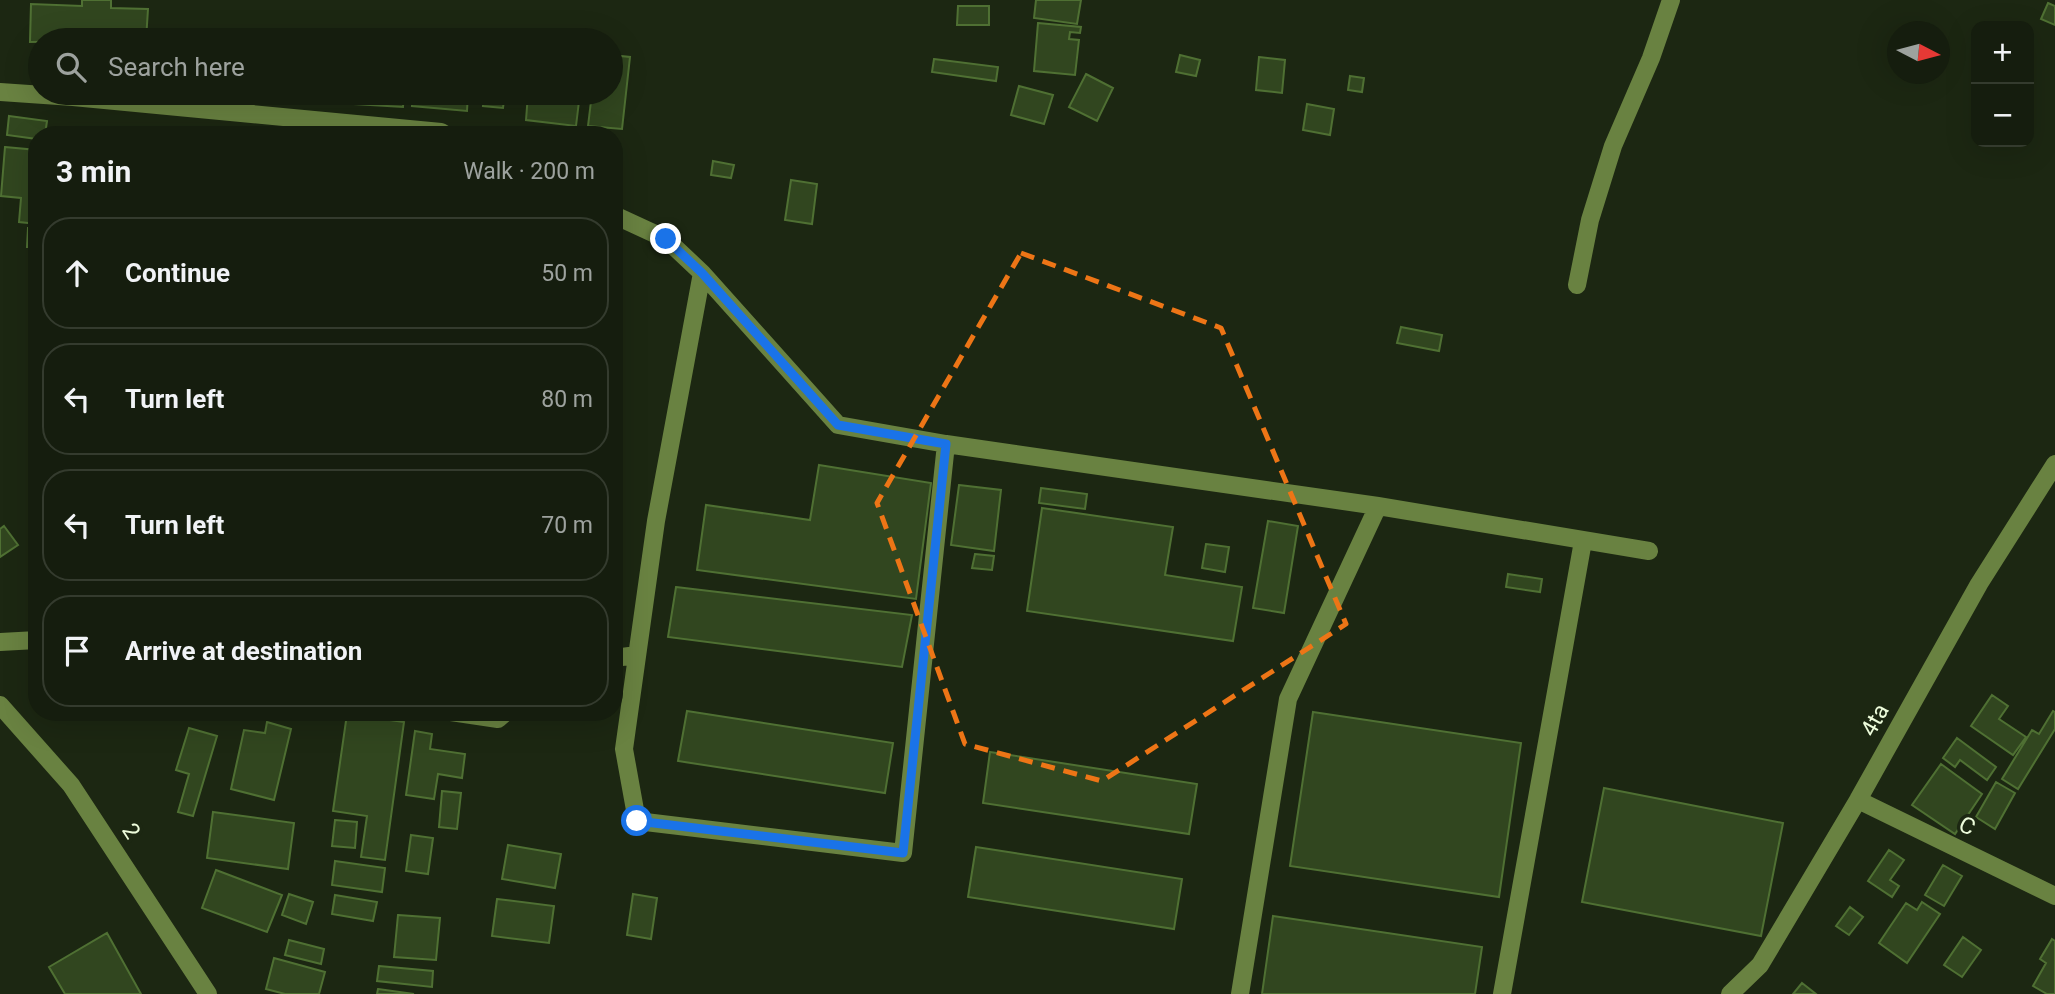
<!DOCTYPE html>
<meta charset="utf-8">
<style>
:root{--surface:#151d0e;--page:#1e2617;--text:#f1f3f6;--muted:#9da29e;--line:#343b2e}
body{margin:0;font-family:Roboto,sans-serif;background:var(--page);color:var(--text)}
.controls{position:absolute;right:21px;top:21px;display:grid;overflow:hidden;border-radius:14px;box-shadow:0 7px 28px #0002}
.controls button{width:63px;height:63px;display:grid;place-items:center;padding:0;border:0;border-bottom:2px solid var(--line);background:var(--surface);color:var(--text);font:35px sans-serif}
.compass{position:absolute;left:1887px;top:21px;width:63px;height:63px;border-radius:50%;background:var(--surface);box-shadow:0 7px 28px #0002;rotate:96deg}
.stop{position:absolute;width:21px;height:21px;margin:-16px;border:5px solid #1a73e8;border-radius:50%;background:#fff}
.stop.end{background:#1a73e8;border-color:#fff;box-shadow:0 2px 7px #0008}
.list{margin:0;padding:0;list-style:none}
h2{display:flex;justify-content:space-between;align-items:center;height:91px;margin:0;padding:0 28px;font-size:30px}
h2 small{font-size:23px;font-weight:400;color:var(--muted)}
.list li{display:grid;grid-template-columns:46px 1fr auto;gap:21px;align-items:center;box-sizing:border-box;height:112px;margin:0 14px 14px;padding:0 14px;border:2px solid var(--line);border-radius:28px}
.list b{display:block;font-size:26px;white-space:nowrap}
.list em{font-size:23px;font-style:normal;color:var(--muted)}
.icon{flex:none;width:38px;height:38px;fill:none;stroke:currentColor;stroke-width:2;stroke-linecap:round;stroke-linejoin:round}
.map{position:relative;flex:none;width:2055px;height:994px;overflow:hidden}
.search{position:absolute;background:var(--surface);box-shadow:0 7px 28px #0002;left:28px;top:28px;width:595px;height:77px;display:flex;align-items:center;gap:18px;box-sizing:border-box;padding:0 24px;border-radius:38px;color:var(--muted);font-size:26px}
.panel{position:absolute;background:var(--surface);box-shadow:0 7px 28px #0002;left:28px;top:126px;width:595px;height:595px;border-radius:28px}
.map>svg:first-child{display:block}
.building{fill:#31461f;stroke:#4f7033;stroke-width:2}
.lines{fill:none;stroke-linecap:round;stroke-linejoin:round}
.minor{stroke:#698241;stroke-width:18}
.route{stroke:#1a73e8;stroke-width:9}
.marked{fill:none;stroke:#ed7516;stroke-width:5;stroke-dasharray:14 9;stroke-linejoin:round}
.labels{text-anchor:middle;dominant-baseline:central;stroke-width:7;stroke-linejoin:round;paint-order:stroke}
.street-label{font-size:23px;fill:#edfcdb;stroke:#1c2712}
</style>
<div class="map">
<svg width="2055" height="994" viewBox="0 0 2055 994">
<rect width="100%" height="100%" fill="#1c2712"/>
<path class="building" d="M 82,0 L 111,0 L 111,8 L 148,9 L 146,40 L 30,42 L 31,4 L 82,6 Z
M 1036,0 L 1081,0 L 1077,24 L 1034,18 Z
M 2048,3 L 2055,6 L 2055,25 L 2041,19 Z
M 958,6 L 989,6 L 989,25 L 957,25 Z
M 1038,23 L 1081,27 L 1080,33 L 1070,32 L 1069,39 L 1079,40 L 1075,75 L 1034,71 Z
M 611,55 L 630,57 L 622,129 L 588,126 L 592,93 L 611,93 Z
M 1180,55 L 1200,60 L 1196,76 L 1176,72 Z
M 1259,57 L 1285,60 L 1282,93 L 1256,90 Z
M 934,59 L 998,67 L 996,81 L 932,72 Z
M 1086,74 L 1113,88 L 1097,121 L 1069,107 Z
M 1350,76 L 1364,78 L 1362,92 L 1348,90 Z
M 1019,86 L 1053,95 L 1044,124 L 1011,115 Z
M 266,93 L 316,93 L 316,99 L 266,95 Z
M 322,93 L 404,93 L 403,107 L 321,102 Z
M 413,93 L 468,93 L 467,111 L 412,106 Z
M 484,93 L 505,93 L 503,108 L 483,106 Z
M 541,93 L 580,93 L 576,126 L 526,120 L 528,94 L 540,95 Z
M 1307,104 L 1334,109 L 1330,135 L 1303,130 Z
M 9,116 L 47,121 L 45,135 L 37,135 L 37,139 L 7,135 Z
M 5,147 L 37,150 L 37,224 L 19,222 L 21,198 L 1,196 Z
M 713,161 L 734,165 L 731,178 L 711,175 Z
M 791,180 L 817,184 L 812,224 L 785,220 Z
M 28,228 L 37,228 L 37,247 L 27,247 Z
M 1401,327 L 1442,335 L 1439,351 L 1397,343 Z
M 819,465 L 931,483 L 916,599 L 697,570 L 706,505 L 810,520 Z
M 959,485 L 1001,490 L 994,551 L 951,545 Z
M 1041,488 L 1087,494 L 1085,509 L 1039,503 Z
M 1042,508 L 1173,527 L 1165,575 L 1242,587 L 1233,641 L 1027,611 Z
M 1268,521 L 1298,526 L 1284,613 L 1253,608 Z
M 4,526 L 18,545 L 0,557 L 0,529 Z
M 1206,544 L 1229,547 L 1225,572 L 1202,568 Z
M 975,554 L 994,556 L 992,570 L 972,568 Z
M 1508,574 L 1542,579 L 1540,592 L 1506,587 Z
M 676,587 L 912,615 L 902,667 L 668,637 Z
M 1992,695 L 2008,706 L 1999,719 L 2026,737 L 2013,755 L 1971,726 Z
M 687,711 L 893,743 L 885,793 L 678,761 Z
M 2053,711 L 2055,712 L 2055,729 L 2018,789 L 2002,779 L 2032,730 L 2039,734 Z
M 1313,712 L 1521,743 L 1499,897 L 1290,866 Z
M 347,714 L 404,722 L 385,860 L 361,857 L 367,816 L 333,811 Z
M 267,722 L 291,729 L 274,800 L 231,789 L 244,730 L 265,733 Z
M 189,728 L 217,736 L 193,816 L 178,812 L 189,774 L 176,770 Z
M 415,731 L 432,734 L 430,749 L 465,754 L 462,778 L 438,774 L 434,799 L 406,795 Z
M 1957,738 L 1996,767 L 1987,780 L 1960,760 L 1955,767 L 1943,758 Z
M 990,752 L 1197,784 L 1189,834 L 983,803 Z
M 1941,764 L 1982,794 L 1955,834 L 1912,805 Z
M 1996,782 L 2015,793 L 1995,829 L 1976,817 Z
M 1604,788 L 1783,823 L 1761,936 L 1582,902 Z
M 442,791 L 461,793 L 457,829 L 439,827 Z
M 213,812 L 294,823 L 288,869 L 207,858 Z
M 335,820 L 357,822 L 355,848 L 332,846 Z
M 411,835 L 433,838 L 428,874 L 406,871 Z
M 508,845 L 561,854 L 555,888 L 502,879 Z
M 976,847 L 1182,879 L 1174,929 L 968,897 Z
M 1889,850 L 1904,860 L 1890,880 L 1899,886 L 1892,897 L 1868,881 Z
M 335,861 L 385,868 L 382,892 L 332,885 Z
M 1943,865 L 1962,876 L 1944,906 L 1925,895 Z
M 216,870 L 282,895 L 267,932 L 202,908 Z
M 289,894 L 313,902 L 306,924 L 282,915 Z
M 633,894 L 657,898 L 651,939 L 627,935 Z
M 335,895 L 377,902 L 373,921 L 332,914 Z
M 497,899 L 554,906 L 549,943 L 492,936 Z
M 1922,902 L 1940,914 L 1907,963 L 1879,943 L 1906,903 L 1917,910 Z
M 1850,907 L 1863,917 L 1849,935 L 1836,926 Z
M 398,915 L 440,918 L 436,960 L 394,957 Z
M 1273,916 L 1482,947 L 1475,994 L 1262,994 Z
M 107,933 L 141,994 L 65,994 L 49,967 Z
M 1963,937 L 1981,950 L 1962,977 L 1944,965 Z
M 2052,939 L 2055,941 L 2055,994 L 2047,994 L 2033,986 L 2046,963 L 2040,959 Z
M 289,940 L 324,949 L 321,964 L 285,955 Z
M 274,958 L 325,972 L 319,994 L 285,994 L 266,989 Z
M 379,966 L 433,971 L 432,987 L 377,981 Z
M 1802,983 L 1816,994 L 1793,994 Z
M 378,989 L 414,994 L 377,994 Z"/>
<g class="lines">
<path class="minor" d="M 0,92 L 73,97 L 441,132 L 446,135
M 614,215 L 666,239 L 702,273 L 838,425 L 946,444 L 1378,506 L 1649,551
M 702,273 L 656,521 L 624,749 L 637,821 L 903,853 L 946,444
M 1577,285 L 1590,220 L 1613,146 L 1651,58 L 1671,0
M 0,642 L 37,640
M 614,658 L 637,655
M 0,705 L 71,785 L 208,994
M 451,712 L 498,719 L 506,712
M 1858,800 L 2055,896
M 1240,994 L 1288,699 L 1378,506
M 1502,994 L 1583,541
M 1730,994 L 1760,965 L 1858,800 L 1979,584 L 2055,464"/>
</g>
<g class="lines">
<path class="route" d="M 637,821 L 903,853 L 946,444 L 838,425 L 702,273 L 666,239"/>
</g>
<path class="marked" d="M 1021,253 L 1221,328 L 1346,624 L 1102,781 L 965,744 L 877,503 Z"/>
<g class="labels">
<g class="street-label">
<text transform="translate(1875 720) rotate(-61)">4ta</text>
<text transform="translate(1967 826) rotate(26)">C</text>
<text transform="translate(131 831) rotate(57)">2</text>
</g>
</g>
</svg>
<div class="controls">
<button>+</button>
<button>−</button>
</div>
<svg class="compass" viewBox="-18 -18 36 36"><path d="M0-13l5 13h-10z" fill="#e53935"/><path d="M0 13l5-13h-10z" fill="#9da29e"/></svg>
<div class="stop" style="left:637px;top:821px"></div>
<div class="stop end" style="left:666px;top:239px"></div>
<div class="search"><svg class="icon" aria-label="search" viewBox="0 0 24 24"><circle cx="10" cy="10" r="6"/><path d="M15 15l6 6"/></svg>Search here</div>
<section class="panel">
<h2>3 min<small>Walk · 200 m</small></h2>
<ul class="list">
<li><svg class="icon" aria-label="ahead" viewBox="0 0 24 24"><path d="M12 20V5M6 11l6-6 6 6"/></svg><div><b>Continue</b></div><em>50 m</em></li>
<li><svg class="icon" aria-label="left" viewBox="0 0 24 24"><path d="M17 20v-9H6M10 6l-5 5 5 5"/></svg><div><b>Turn left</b></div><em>80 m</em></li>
<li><svg class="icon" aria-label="left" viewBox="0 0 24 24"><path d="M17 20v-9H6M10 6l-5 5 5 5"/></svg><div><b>Turn left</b></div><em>70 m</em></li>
<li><svg class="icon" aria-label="arrive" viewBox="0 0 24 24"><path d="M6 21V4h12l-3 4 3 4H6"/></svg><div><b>Arrive at destination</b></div></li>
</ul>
</section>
</div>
